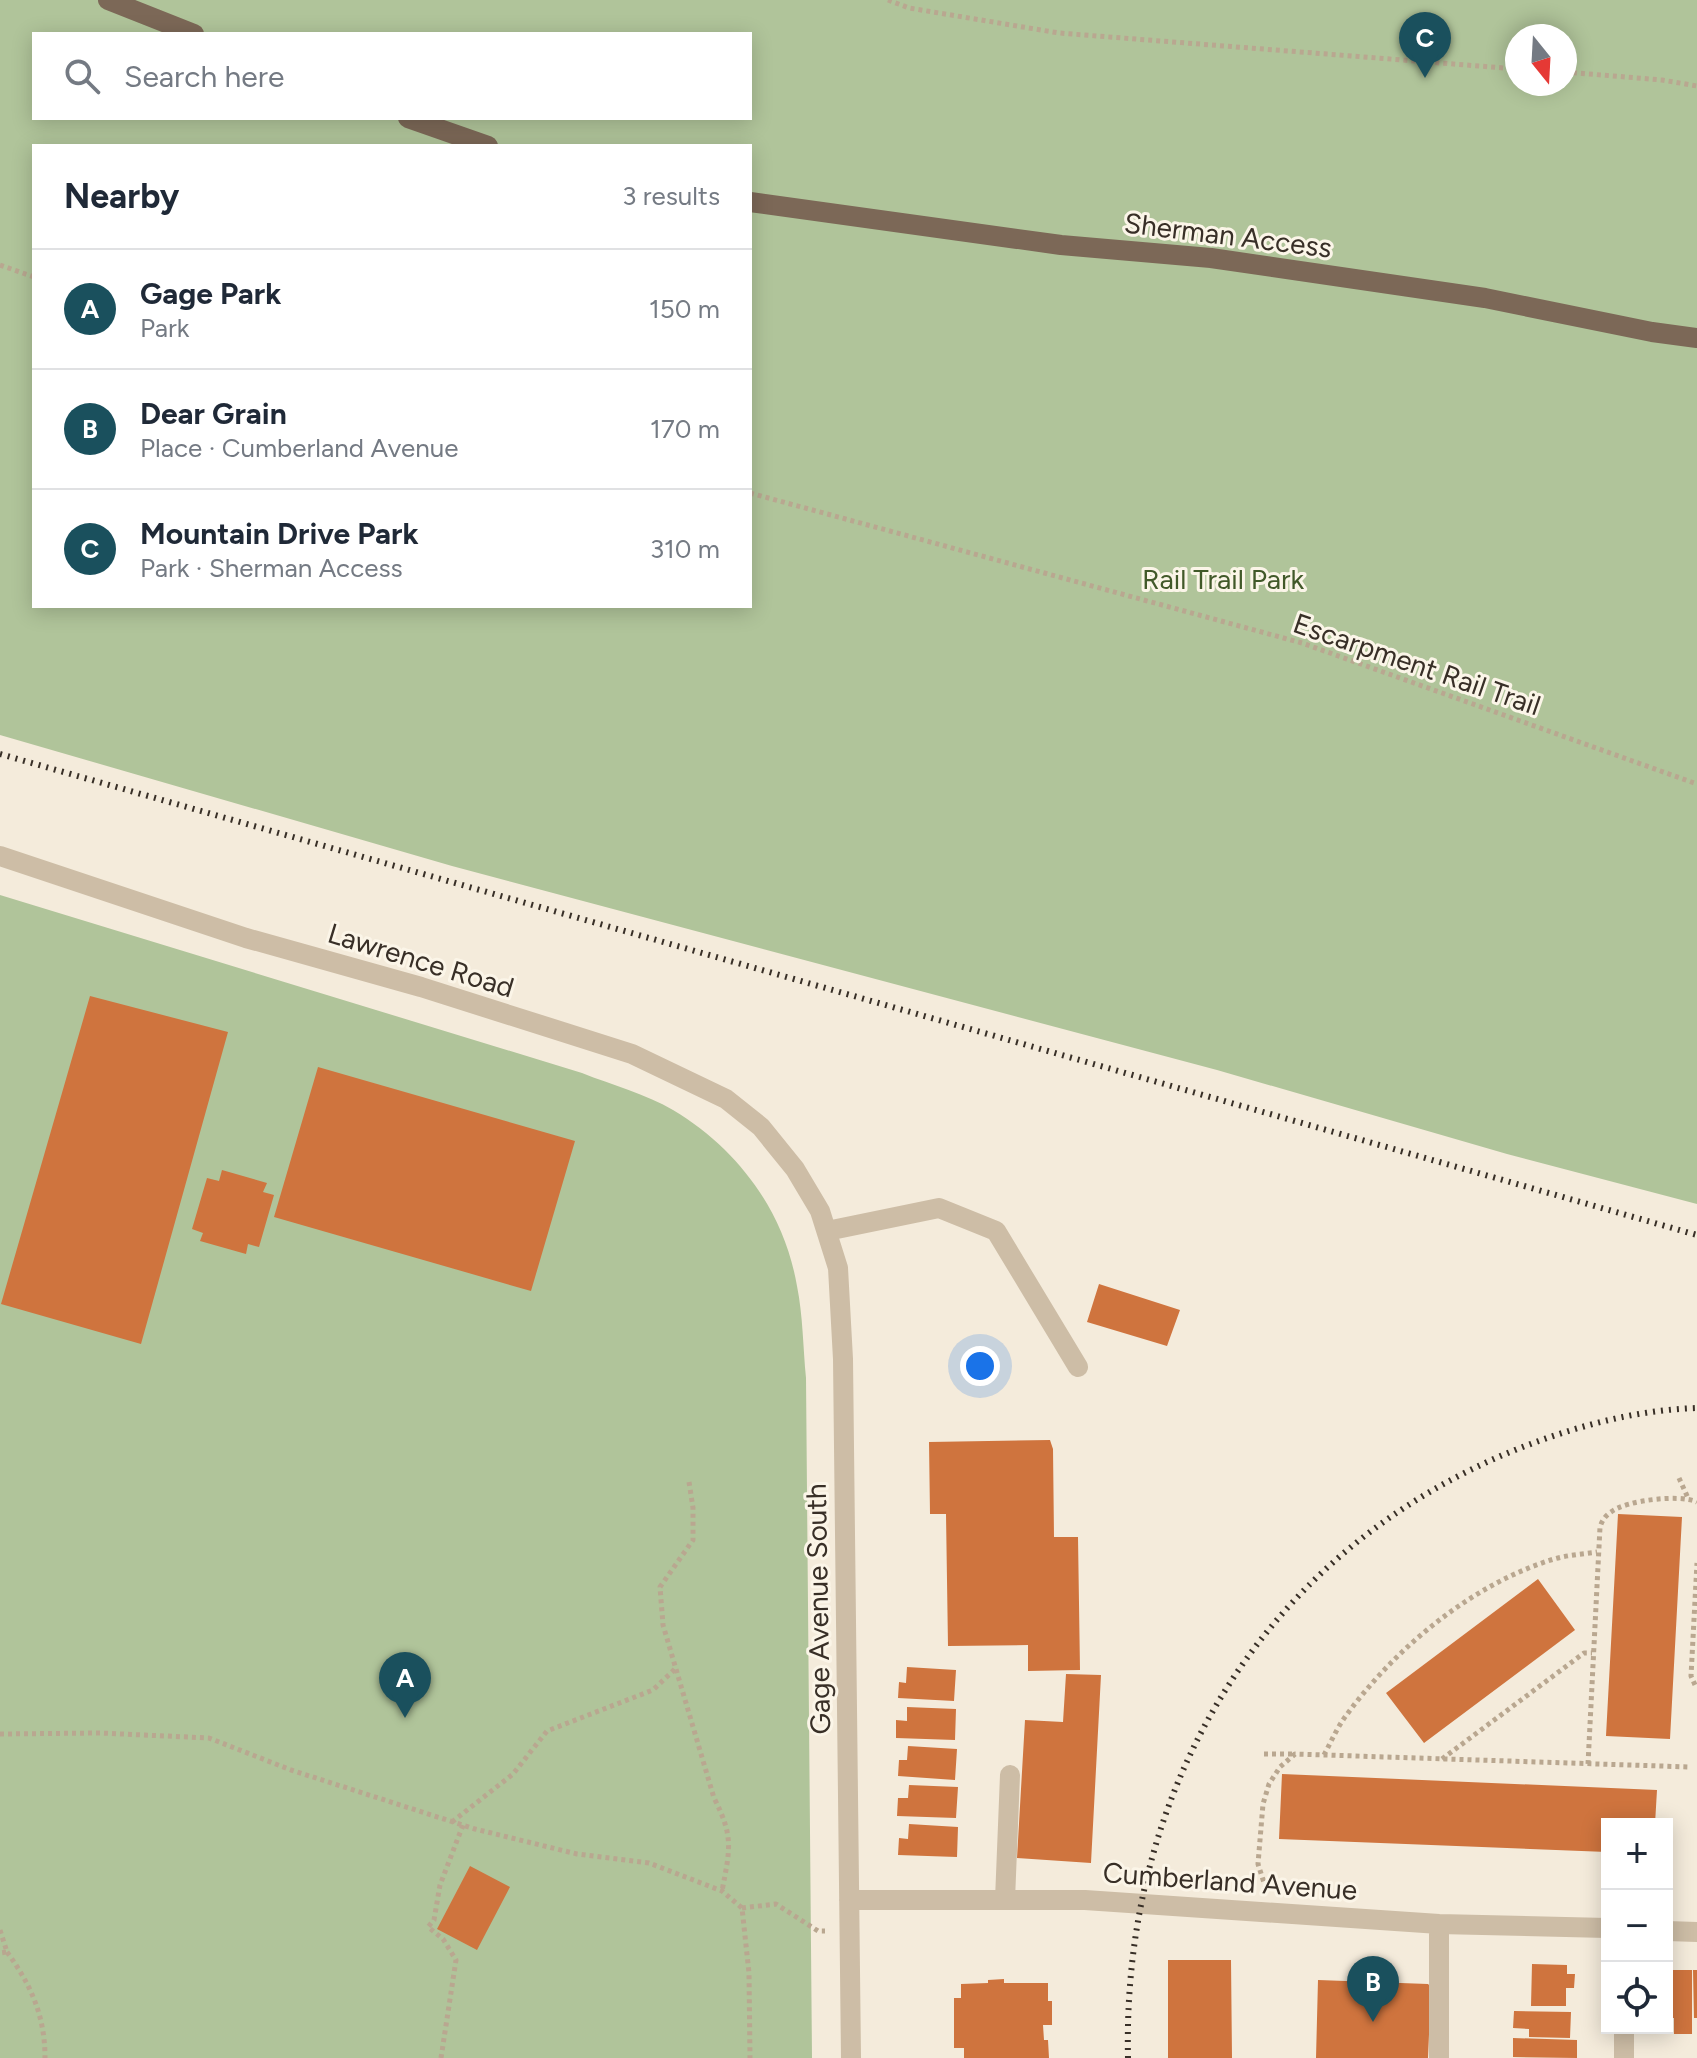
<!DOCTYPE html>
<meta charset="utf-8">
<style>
:root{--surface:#fff;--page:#f2f2f3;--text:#1f2937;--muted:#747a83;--line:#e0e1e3;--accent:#1a505d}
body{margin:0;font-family:Figtree,sans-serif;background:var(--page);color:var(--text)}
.controls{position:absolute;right:24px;bottom:24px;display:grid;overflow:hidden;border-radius:0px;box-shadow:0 4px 20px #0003}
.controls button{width:72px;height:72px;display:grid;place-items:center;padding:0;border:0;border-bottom:2px solid var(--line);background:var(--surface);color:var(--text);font:40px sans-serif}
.compass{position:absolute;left:1505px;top:24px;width:72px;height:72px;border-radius:50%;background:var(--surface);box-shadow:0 4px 20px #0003;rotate:162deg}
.you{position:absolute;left:980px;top:1366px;width:28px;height:28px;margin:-20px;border:6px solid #fff;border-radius:50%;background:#1a73e8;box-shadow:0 0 0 12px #1a73e833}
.badge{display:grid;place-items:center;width:52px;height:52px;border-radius:50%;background:var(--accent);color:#fff;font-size:26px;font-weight:700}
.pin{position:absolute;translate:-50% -66px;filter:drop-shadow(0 2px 4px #0008)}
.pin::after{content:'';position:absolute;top:42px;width:28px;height:24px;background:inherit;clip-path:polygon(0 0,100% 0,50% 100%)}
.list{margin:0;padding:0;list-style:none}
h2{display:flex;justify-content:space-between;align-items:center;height:104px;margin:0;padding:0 32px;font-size:34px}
h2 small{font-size:26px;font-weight:400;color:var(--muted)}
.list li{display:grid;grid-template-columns:52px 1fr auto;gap:24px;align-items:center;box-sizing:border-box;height:120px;padding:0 32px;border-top:2px solid var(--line)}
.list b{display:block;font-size:30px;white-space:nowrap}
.list p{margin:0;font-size:26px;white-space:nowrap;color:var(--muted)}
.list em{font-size:26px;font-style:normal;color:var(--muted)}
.icon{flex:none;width:44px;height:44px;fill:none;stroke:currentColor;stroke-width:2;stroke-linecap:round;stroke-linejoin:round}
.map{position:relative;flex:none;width:1697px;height:2058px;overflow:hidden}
.search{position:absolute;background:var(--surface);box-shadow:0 4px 20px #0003;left:32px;top:32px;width:720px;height:88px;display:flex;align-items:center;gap:20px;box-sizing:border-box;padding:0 28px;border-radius:0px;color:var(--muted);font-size:30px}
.panel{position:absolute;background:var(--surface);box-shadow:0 4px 20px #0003;left:32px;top:144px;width:720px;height:464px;border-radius:0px}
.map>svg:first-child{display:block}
.green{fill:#b0c49a;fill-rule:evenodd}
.building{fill:#cf743e}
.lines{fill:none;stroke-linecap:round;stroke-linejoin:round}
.path{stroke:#b9a790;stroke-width:5;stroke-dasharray:4 4;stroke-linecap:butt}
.minor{stroke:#cdbda6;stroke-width:20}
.major{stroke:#7c6857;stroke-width:20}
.rail{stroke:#382f27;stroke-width:6;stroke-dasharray:2 6;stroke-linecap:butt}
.labels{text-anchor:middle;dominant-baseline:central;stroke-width:6;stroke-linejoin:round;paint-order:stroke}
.street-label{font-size:28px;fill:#382f27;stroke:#fbf5e8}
.park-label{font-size:28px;fill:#415929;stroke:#fbf5e8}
</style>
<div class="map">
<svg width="1697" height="2058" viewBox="0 0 1697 2058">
<rect width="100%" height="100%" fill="#f4ebdb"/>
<path class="green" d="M 0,0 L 1697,0 L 1697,1204 L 1507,1154 L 1217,1070 L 452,866 L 0,735 ZM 34,34 L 750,34 L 750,118 L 34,118 ZM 1517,36 L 1565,36 L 1565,84 L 1517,84 ZM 34,146 L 750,146 L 750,606 L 34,606 Z
M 0,895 L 582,1073 C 612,1085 646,1094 673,1110 C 738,1149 784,1211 797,1286 C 803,1316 803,1347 806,1378 L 812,2058 L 0,2058 Z"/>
<path class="building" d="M 90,996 L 228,1032 L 141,1344 L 1,1304 Z
M 318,1067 L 575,1141 L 531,1291 L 274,1217 Z
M 222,1170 L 267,1183 L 263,1192 L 274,1195 L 259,1247 L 248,1244 L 246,1254 L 200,1241 L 203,1233 L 192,1229 L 207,1178 L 219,1181 Z
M 1099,1284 L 1180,1310 L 1167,1346 L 1087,1322 Z
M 1050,1440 L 1053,1449 L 1054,1537 L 1078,1537 L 1080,1670 L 1028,1671 L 1028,1645 L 948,1646 L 946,1514 L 930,1514 L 929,1442 Z
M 1618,1514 L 1682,1517 L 1670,1739 L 1606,1736 Z
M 1538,1579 L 1575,1630 L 1424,1743 L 1386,1693 Z
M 907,1667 L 956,1670 L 954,1701 L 898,1698 L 899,1682 L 906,1683 Z
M 1066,1674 L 1101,1675 L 1091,1863 L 1017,1858 L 1025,1720 L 1063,1722 Z
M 907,1707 L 956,1709 L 955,1740 L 896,1738 L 896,1720 L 907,1721 Z
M 908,1746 L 957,1749 L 955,1780 L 898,1776 L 899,1760 L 907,1760 Z
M 1282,1774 L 1657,1790 L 1655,1824 L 1607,1824 L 1607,1852 L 1279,1839 Z
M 909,1785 L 958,1787 L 956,1818 L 897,1816 L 898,1798 L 908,1798 Z
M 909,1824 L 958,1827 L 957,1857 L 898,1855 L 899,1838 L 908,1839 Z
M 470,1866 L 510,1887 L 477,1950 L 437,1929 Z
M 1168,1960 L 1231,1960 L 1232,2058 L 1168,2058 Z
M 1532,1964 L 1567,1965 L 1567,1974 L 1575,1974 L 1574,1988 L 1566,1988 L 1566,2006 L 1531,2006 Z
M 1669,1970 L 1692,1970 L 1692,2034 L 1674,2034 L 1674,2018 L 1668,2018 Z
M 1693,1970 L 1697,1970 L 1697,2018 L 1694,2018 Z
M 1004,1979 L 1004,1983 L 1048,1983 L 1048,2001 L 1052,2001 L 1052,2025 L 1043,2025 L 1044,2040 L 1048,2040 L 1049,2058 L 964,2058 L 964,2048 L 954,2048 L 954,1998 L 961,1998 L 961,1984 L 988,1983 L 988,1980 Z
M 1318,1980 L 1428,1984 L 1431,1987 L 1428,2058 L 1316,2058 Z
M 1514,2011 L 1571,2012 L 1570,2038 L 1529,2037 L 1529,2029 L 1513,2028 Z
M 1513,2038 L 1577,2040 L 1577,2058 L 1513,2057 Z"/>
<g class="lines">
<path class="path" d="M 888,0 L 909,8 L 1059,33 L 1517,69
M 1565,72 L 1662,80 L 1697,86
M 0,265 L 34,277
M 750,493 L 1302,643 L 1697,784
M 1679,1478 L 1688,1498
M 689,1482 L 693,1508 L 693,1540 L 660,1587 L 663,1625 L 714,1798 C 734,1837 730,1849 722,1891
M 1695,1685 L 1691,1676 L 1697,1563
M 0,1734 L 100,1733 L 209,1738 L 291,1770 L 475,1829 L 577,1854 L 649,1863 L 722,1891 L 742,1908 L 749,1973 L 750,2058
M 1264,1754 L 1294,1754
M 1324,1755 C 1331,1742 1337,1728 1345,1717 C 1395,1648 1472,1584 1554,1559 C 1568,1555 1583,1554 1597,1552
M 1442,1759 L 1584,1653 L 1592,1653
M 1588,1764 L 1600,1527 C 1602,1521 1605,1516 1611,1512 C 1626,1500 1681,1494 1697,1502
M 452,1822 L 513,1774 L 547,1731 L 653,1690 L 676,1668
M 1266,1889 L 1258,1864 L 1263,1804 L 1269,1784 L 1280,1767 L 1295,1754 L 1690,1767
M 742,1908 L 776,1904 L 818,1931 L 825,1931
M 0,1930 L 7,1952 L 0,1953
M 7,1952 C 31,1985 45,2016 45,2058
M 441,2058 L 456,1960 L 443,1939 L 428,1927 L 434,1920 L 440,1885 L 463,1825"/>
<path class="minor" d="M 0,856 L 246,938 L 421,987 L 632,1054 L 726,1099 L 761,1127 L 795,1169 L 820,1211 L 838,1268 L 843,1359 L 851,2058
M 827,1231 L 939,1208 L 996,1231 L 1078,1367
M 849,1900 L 1085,1900 L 1439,1924 L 1607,1928
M 1005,1900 L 1010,1775
M 1667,1931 L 1697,1932
M 1624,2028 L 1624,2058
M 1439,2058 L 1439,1924"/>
<path class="major" d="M 108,0 L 194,34
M 408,118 L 488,146
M 750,202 L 1061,245 L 1211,258 L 1485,298 L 1652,332 L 1697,338"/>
<path class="rail" d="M 0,754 L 1697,1235
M 1128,2058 C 1122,1790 1262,1552 1515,1450 C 1573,1427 1634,1410 1697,1408"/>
</g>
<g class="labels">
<g class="street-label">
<text transform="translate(1228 235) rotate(7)">Sherman Access</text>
<text transform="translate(1417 664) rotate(19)">Escarpment Rail Trail</text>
<text transform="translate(421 960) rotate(17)">Lawrence Road</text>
<text transform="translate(818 1609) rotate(-91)">Gage Avenue South</text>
<text transform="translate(1230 1881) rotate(4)">Cumberland Avenue</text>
</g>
<g class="park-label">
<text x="1223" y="579">Rail Trail Park</text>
</g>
</g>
</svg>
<div class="controls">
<button>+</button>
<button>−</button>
<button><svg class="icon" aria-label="locate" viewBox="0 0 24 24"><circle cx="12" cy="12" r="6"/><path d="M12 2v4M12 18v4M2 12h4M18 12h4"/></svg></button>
</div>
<svg class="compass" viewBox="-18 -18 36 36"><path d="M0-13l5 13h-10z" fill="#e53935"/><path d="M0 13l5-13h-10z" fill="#747a83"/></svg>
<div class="you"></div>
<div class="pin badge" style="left:405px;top:1718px">A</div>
<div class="pin badge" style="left:1373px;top:2022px">B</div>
<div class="pin badge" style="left:1425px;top:78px">C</div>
<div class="search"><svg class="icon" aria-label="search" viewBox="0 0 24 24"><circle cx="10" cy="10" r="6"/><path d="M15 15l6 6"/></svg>Search here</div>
<section class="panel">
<h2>Nearby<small>3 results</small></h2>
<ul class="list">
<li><span class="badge">A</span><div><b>Gage Park</b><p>Park</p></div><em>150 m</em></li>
<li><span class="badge">B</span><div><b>Dear Grain</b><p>Place · Cumberland Avenue</p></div><em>170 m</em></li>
<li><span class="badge">C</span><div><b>Mountain Drive Park</b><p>Park · Sherman Access</p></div><em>310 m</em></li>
</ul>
</section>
</div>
